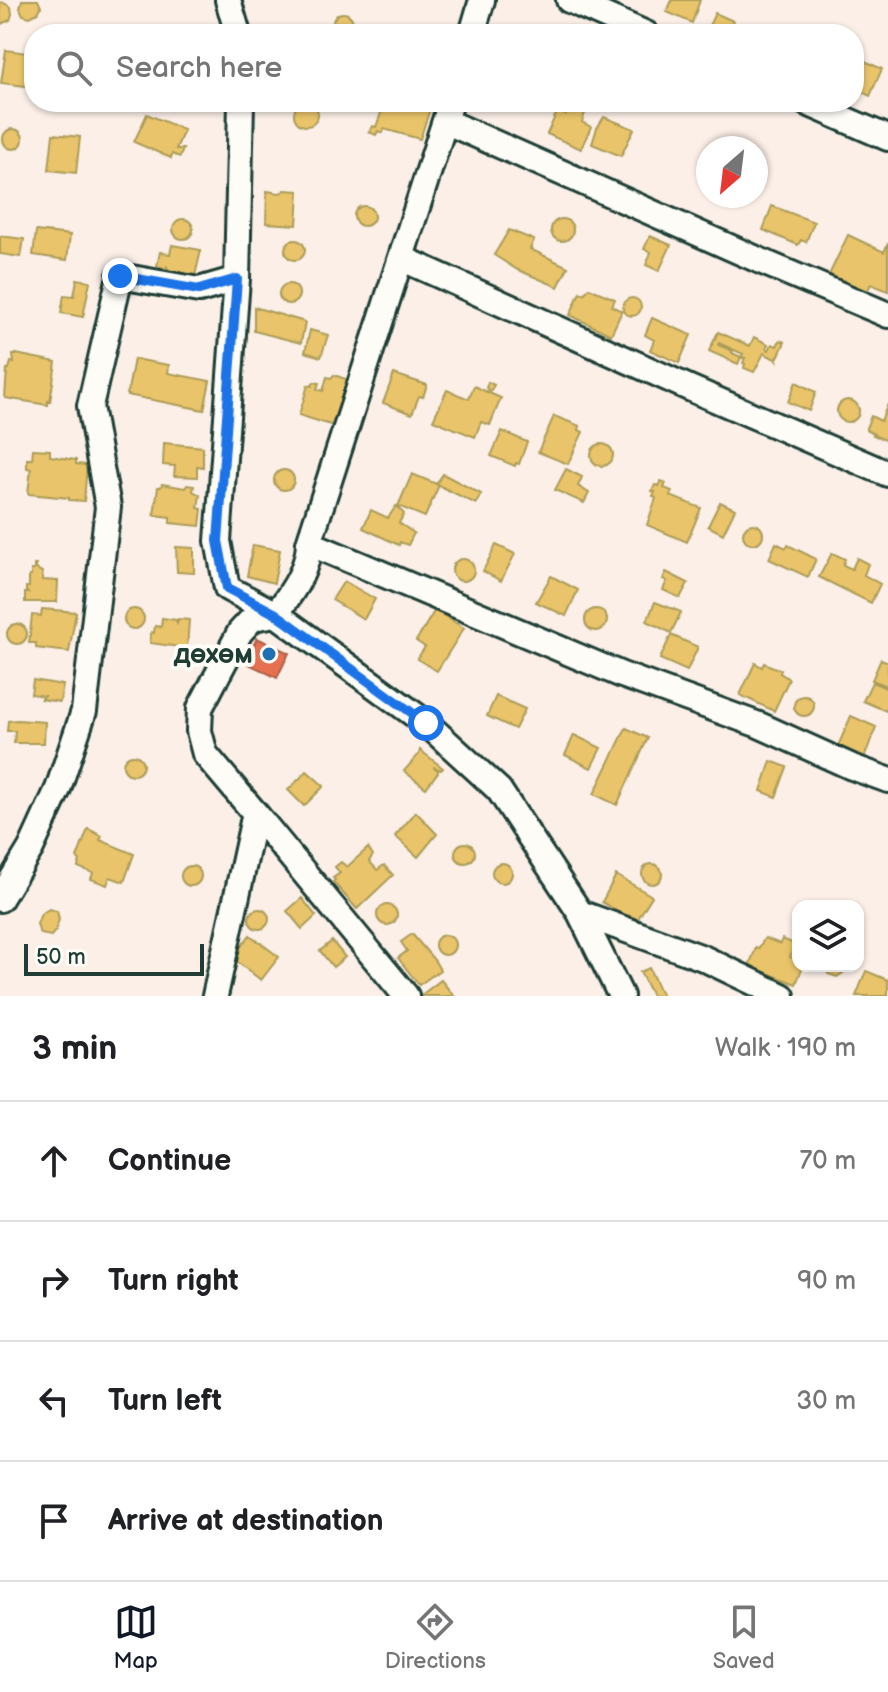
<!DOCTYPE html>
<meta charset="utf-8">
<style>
:root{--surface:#fff;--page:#f2f2f2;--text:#202124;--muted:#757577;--line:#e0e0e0;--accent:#111827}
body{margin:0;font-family:"Balsamiq Sans",sans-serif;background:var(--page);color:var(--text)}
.controls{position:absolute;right:24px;bottom:24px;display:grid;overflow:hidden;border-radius:16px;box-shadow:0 2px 6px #0004}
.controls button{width:72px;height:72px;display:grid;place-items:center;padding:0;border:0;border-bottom:2px solid var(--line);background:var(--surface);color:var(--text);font:40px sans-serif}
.compass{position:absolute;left:696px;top:136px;width:72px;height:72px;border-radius:50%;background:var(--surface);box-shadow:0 2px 6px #0004;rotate:208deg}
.scale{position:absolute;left:24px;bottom:20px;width:180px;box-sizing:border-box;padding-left:8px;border:4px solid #1f3d34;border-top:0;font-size:22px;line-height:28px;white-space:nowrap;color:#1f3d34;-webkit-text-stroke:6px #fdfcf7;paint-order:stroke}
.stop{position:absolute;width:24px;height:24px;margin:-18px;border:6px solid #1a73e8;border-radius:50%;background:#fff}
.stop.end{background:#1a73e8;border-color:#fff;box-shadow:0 2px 8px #0008}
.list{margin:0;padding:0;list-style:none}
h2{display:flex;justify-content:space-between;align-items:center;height:104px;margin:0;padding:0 32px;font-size:34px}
h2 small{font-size:26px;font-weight:400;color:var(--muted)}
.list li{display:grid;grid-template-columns:52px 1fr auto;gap:24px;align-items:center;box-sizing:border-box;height:120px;padding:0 32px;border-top:2px solid var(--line)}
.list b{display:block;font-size:30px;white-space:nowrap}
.list em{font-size:26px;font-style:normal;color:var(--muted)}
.icon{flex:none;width:44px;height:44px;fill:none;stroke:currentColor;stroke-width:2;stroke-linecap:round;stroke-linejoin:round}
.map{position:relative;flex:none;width:888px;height:996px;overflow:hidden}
.search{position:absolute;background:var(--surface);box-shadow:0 2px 6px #0004;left:24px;right:24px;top:24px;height:88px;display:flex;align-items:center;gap:20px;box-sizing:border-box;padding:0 28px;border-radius:32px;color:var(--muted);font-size:30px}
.sheet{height:584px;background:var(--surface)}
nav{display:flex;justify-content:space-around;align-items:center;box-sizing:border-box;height:112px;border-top:2px solid var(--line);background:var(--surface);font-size:22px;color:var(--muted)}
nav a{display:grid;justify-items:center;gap:4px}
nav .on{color:var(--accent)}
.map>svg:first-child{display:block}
.homes{fill:#e9c46a;stroke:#ac9c5a;stroke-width:2}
.shops{fill:#e76f51;stroke:#ab6048;stroke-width:2}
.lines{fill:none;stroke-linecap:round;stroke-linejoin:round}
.minor-casing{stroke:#1f3d34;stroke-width:30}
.minor{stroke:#fdfcf7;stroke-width:24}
.route{stroke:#1a73e8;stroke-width:10}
.poi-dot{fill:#1f6fb2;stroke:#fdfcf7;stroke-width:3}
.labels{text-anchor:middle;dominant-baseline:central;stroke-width:8;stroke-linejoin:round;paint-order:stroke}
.poi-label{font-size:28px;font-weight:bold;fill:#1f3d34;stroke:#fdfcf7;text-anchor:end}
</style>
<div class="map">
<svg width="888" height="996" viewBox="0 0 888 996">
<rect width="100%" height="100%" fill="#fbefe7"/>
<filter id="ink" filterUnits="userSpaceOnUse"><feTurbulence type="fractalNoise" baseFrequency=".0125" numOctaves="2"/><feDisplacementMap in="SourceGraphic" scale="16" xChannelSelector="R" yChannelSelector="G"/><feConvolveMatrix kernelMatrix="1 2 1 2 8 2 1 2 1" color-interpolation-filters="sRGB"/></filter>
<g filter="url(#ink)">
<path class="homes" d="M 22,0 L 38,0 L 41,7 L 38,13 L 30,17 L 23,15 L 20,8 Z
M 672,0 L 700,0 L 692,23 L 667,12 Z
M 2,2 L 11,7 L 12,14 L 10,20 L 1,24 L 0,3 Z
M333 23a10 10 0 1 1 20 0a10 10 0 1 1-20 0Z
M 715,13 L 733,21 L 726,34 L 705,34 Z
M 743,24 L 764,33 L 764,34 L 738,34 Z
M 6,50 L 34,54 L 34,87 L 1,83 Z
M 854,56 L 882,69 L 870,96 L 854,88 Z
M 385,102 L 422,102 L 431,106 L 420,139 L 384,129 L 383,133 L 378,131 L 376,135 L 369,132 L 371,130 L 372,126 L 376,127 Z
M294 114a12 12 0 1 1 24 0a12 12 0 1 1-24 0Z
M 570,106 L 585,113 L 582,122 L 591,127 L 581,149 L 547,134 L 557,112 L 566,115 Z
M 147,114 L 184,130 L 176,149 L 183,149 L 180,157 L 172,154 L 171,158 L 134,142 Z
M 604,117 L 634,129 L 621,156 L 592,144 L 597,128 Z
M3 139a10 10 0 1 1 20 0a10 10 0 1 1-20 0Z
M 53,134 L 80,137 L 76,173 L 49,170 Z
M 284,190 L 299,191 L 297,225 L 266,223 L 267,191 L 279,193 L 283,192 Z
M354 216a10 10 0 1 1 20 0a10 10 0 1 1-20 0Z
M 772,206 L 814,222 L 806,242 L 801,240 L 798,245 L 763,230 Z
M173 229a10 10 0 1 1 20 0a10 10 0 1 1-20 0Z
M551 230a11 11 0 1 1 22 0a11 11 0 1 1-22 0Z
M 509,230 L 534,240 L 530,249 L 568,267 L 558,287 L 516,269 L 494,255 Z
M 36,231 L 70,235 L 67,260 L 33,255 Z
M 848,235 L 884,252 L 888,243 L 888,291 L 871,284 L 866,293 L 829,275 Z
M 0,236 L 24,239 L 21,257 L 0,254 Z
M 650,236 L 671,245 L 659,271 L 646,265 L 651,252 L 644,249 Z
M285 250a10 10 0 1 1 20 0a10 10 0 1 1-20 0Z
M 172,245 L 201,250 L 195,276 L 169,270 L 167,267 L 167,269 L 157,266 L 160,252 L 170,254 Z
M 77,279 L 90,281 L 83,317 L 61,313 L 64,295 L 74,296 Z
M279 294a10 10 0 1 1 20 0a10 10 0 1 1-20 0Z
M 589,288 L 615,299 L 612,306 L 622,311 L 611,335 L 570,315 L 580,292 L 584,294 Z
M623 307a9 9 0 1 1 18 0a9 9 0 1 1-18 0Z
M 254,307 L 305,322 L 301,343 L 254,331 Z
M 652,318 L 691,335 L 679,363 L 650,350 L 654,340 L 645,335 Z
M 310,330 L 328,335 L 321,357 L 305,352 Z
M 718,332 L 750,346 L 754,337 L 768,344 L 766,348 L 769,350 L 772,344 L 777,346 L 780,340 L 785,342 L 778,357 L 776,358 L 777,360 L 764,353 L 754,372 L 744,368 L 745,364 L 743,363 L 745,358 L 741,357 L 743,354 L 719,343 L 718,345 L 733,351 L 732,353 L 741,357 L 738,364 L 709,351 Z
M 16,354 L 56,362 L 50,402 L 48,401 L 48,405 L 5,398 L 7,369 L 9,369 L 11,362 L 14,363 L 13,355 L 16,355 Z
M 134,359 L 169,365 L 168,373 L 210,381 L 204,410 L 127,395 Z
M 394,374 L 427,385 L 423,397 L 419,396 L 412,414 L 383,403 Z
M 334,375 L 357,383 L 340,428 L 299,415 L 308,385 L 312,386 L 314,382 L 319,383 L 317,389 L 323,391 L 327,377 L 331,378 Z
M 488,382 L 494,385 L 489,393 L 501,398 L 490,425 L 481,422 L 475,437 L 433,420 L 447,390 L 469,399 L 474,386 L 487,392 L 488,389 L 486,388 Z
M 796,382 L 816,392 L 809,411 L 788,402 Z
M837 411a11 11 0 1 1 22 0a11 11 0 1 1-22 0Z
M 888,404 L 888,441 L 873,435 L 874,434 L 866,430 L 866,428 L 871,416 L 881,421 Z
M 554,416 L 580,426 L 579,430 L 583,432 L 568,464 L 538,452 Z
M 502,431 L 527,442 L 519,464 L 516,463 L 515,466 L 491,456 Z
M 164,443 L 203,447 L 203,467 L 197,466 L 197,477 L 174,476 L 175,466 L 163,465 Z
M591 455a11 11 0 1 1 22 0a11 11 0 1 1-22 0Z
M 33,449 L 50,450 L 50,456 L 76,460 L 76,464 L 87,465 L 84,501 L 69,500 L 69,498 L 29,494 L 28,493 L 31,469 L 27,468 L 27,459 L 32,459 Z
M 566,469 L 582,477 L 578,486 L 589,493 L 584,503 L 555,490 Z
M274 480a10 10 0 1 1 20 0a10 10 0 1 1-20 0Z
M 412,474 L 439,485 L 425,517 L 398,506 Z
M 443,474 L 481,494 L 476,504 L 436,484 Z
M 661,481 L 666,483 L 664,488 L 672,491 L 670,496 L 701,508 L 687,542 L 647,525 L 656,498 L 653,496 L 655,492 L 652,491 L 655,485 L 659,486 Z
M 162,484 L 185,488 L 187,485 L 194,486 L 193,491 L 200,495 L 198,508 L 202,509 L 200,526 L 170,523 L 170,517 L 154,515 L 158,487 L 161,487 Z
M 720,502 L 735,509 L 723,534 L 708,526 Z
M 396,506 L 404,514 L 399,523 L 414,533 L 408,545 L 400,542 L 399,545 L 363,528 L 371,510 L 388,518 Z
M743 534a10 10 0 1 1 20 0a10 10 0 1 1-20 0Z
M 776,543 L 786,548 L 788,545 L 816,559 L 808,577 L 769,559 Z
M 253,545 L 280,550 L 274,583 L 247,576 Z
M 496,545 L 515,554 L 501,581 L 483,571 Z
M 176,547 L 194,548 L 194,573 L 177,572 Z
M 832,553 L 845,559 L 843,565 L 852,569 L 857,558 L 868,564 L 864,575 L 880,584 L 871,603 L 819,577 Z
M452 570a11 11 0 1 1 22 0a11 11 0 1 1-22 0Z
M 34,565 L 36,565 L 36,569 L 42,572 L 42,580 L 58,581 L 57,602 L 25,602 L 25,593 L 28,593 L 26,591 L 26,587 L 29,587 L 29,576 L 31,576 L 31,570 L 34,570 Z
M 666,572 L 688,583 L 680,598 L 663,590 L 667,581 L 663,579 Z
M 551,576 L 578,590 L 566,616 L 536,602 Z
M 344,581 L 375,599 L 364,619 L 332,600 Z
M 655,602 L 681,612 L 671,633 L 647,621 Z
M585 620a11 11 0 1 1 22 0a11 11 0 1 1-22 0Z
M124 619a10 10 0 1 1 20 0a10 10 0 1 1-20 0Z
M 42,609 L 76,612 L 69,652 L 36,648 L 36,643 L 29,643 L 32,615 L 41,616 Z
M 435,610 L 464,628 L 437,671 L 417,659 L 425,647 L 416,641 Z
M 162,618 L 176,620 L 177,623 L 178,619 L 189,620 L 187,648 L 150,643 L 151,632 L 154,633 L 155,626 L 161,627 Z
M7 634a10 10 0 1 1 20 0a10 10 0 1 1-20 0Z
M 671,635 L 698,647 L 687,671 L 660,659 Z
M 881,659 L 888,662 L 888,706 L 886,711 L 863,701 L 872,682 L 886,688 L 887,686 L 872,680 Z
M 755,663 L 762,667 L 764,663 L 781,670 L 780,673 L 789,679 L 774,711 L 740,695 Z
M 33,680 L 63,685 L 60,702 L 41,699 L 44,696 L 31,694 Z
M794 706a10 10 0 1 1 20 0a10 10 0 1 1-20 0Z
M 496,696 L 525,709 L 515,729 L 487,716 Z
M 851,716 L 876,727 L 864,758 L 838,746 Z
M 17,720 L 45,722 L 44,743 L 14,743 L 15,731 L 7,731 L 8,721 Z
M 626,728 L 648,738 L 617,805 L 594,794 Z
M 574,735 L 601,748 L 591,768 L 565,755 Z
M 420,750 L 443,768 L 441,770 L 433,767 L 438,770 L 438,772 L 426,788 L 404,771 L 419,754 Z
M123 765a10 10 0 1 1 20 0a10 10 0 1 1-20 0Z
M 771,761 L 787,767 L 776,797 L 761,791 Z
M 307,771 L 324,786 L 304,806 L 288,790 Z
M 416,812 L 437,834 L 418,857 L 395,836 Z
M 88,829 L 102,836 L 100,840 L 134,854 L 124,882 L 110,877 L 107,885 L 91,879 L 93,873 L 78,867 L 80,860 L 77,858 Z
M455 853a10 10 0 1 1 20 0a10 10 0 1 1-20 0Z
M 368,848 L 373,855 L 369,861 L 377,870 L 384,865 L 393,875 L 357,909 L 333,882 L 335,880 L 333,878 L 340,873 L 335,867 L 341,862 L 347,867 Z
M492 873a10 10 0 1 1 20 0a10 10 0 1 1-20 0Z
M642 874a10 10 0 1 1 20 0a10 10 0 1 1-20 0Z
M181 876a10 10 0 1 1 20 0a10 10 0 1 1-20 0Z
M 616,875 L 652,896 L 636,922 L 602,902 Z
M 302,898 L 316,916 L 302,929 L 287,911 Z
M377 915a10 10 0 1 1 20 0a10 10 0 1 1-20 0Z
M249 919a10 10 0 1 1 20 0a10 10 0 1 1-20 0Z
M 49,909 L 57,911 L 59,919 L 56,930 L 51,936 L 40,934 L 37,924 L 41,914 Z
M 412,934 L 435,961 L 440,970 L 419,985 L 398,958 L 407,951 L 401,942 Z
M435 945a10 10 0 1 1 20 0a10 10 0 1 1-20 0Z
M 250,935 L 279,957 L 261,980 L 232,958 Z
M 765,938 L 780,944 L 782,939 L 795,944 L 790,957 L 798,960 L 798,966 L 803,966 L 796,984 L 749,966 L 756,948 L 758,949 Z
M 332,941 L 345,957 L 333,967 L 320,951 Z
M 825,966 L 845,966 L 845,967 L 843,973 L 837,977 L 828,974 Z
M 649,968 L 662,996 L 652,996 L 640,972 Z
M 866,971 L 888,980 L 888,996 L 856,996 Z
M 441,980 L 454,996 L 420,996 Z"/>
<path class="shops" d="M 257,638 L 289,653 L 277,678 L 245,662 Z"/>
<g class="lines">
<g class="minor-casing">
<path id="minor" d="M 228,0 L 238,34
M 569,0 L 646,34
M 472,34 L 482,0
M 805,102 L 888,138
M 445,121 L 763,262 L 888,315
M 401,258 L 687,387 L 888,474
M 237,279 L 218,541 L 227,588 L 276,614 L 426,723 L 499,790 L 580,913 L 703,958 L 782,996
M 309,543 L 622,675 L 759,725 L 852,767 L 888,780
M 255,813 L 406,996
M 0,899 L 31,848 L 58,789 L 84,711 L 108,507 L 90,406 L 120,276 L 199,290 L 237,279 L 241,102
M 580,913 L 621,996
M 215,996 L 255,813 L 205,754 L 199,731 L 200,708 L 240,632 L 253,618 L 276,614 C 292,592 308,571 309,543 L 451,102"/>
</g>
<use href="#minor" class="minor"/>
</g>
</g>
<g class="lines" filter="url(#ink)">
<path class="route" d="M 120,276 L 199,290 L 237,279 L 218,541 L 227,588 L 276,614 L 426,723"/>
</g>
<circle class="poi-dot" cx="269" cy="654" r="8"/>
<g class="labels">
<g class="poi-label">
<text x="253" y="654">дөхөм</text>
</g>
</g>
</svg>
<div class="controls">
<button><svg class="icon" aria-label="layers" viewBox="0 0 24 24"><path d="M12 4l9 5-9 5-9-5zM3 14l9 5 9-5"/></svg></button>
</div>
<svg class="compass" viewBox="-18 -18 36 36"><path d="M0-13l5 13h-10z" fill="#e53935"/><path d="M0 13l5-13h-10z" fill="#757577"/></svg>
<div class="scale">50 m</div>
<div class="stop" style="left:426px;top:723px"></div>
<div class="stop end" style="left:120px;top:276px"></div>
<div class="search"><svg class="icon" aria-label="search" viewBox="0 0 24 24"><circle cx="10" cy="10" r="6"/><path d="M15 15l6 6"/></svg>Search here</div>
</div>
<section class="sheet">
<h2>3 min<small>Walk · 190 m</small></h2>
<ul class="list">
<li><svg class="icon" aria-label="ahead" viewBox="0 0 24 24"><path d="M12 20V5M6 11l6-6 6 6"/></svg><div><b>Continue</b></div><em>70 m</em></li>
<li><svg class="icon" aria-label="right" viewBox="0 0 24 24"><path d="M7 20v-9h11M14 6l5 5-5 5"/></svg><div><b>Turn right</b></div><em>90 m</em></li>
<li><svg class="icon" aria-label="left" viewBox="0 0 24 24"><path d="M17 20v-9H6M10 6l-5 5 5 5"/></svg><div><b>Turn left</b></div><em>30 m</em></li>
<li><svg class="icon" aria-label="arrive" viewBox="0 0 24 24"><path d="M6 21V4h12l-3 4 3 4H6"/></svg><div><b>Arrive at destination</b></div></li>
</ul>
</section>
<nav>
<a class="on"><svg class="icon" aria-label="map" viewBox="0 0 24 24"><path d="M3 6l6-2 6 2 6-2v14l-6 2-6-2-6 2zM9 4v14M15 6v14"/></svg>Map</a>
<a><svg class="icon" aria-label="directions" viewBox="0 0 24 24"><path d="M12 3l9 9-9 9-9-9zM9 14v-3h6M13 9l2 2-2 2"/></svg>Directions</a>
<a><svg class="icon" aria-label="saved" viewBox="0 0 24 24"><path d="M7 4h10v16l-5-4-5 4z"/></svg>Saved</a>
</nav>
